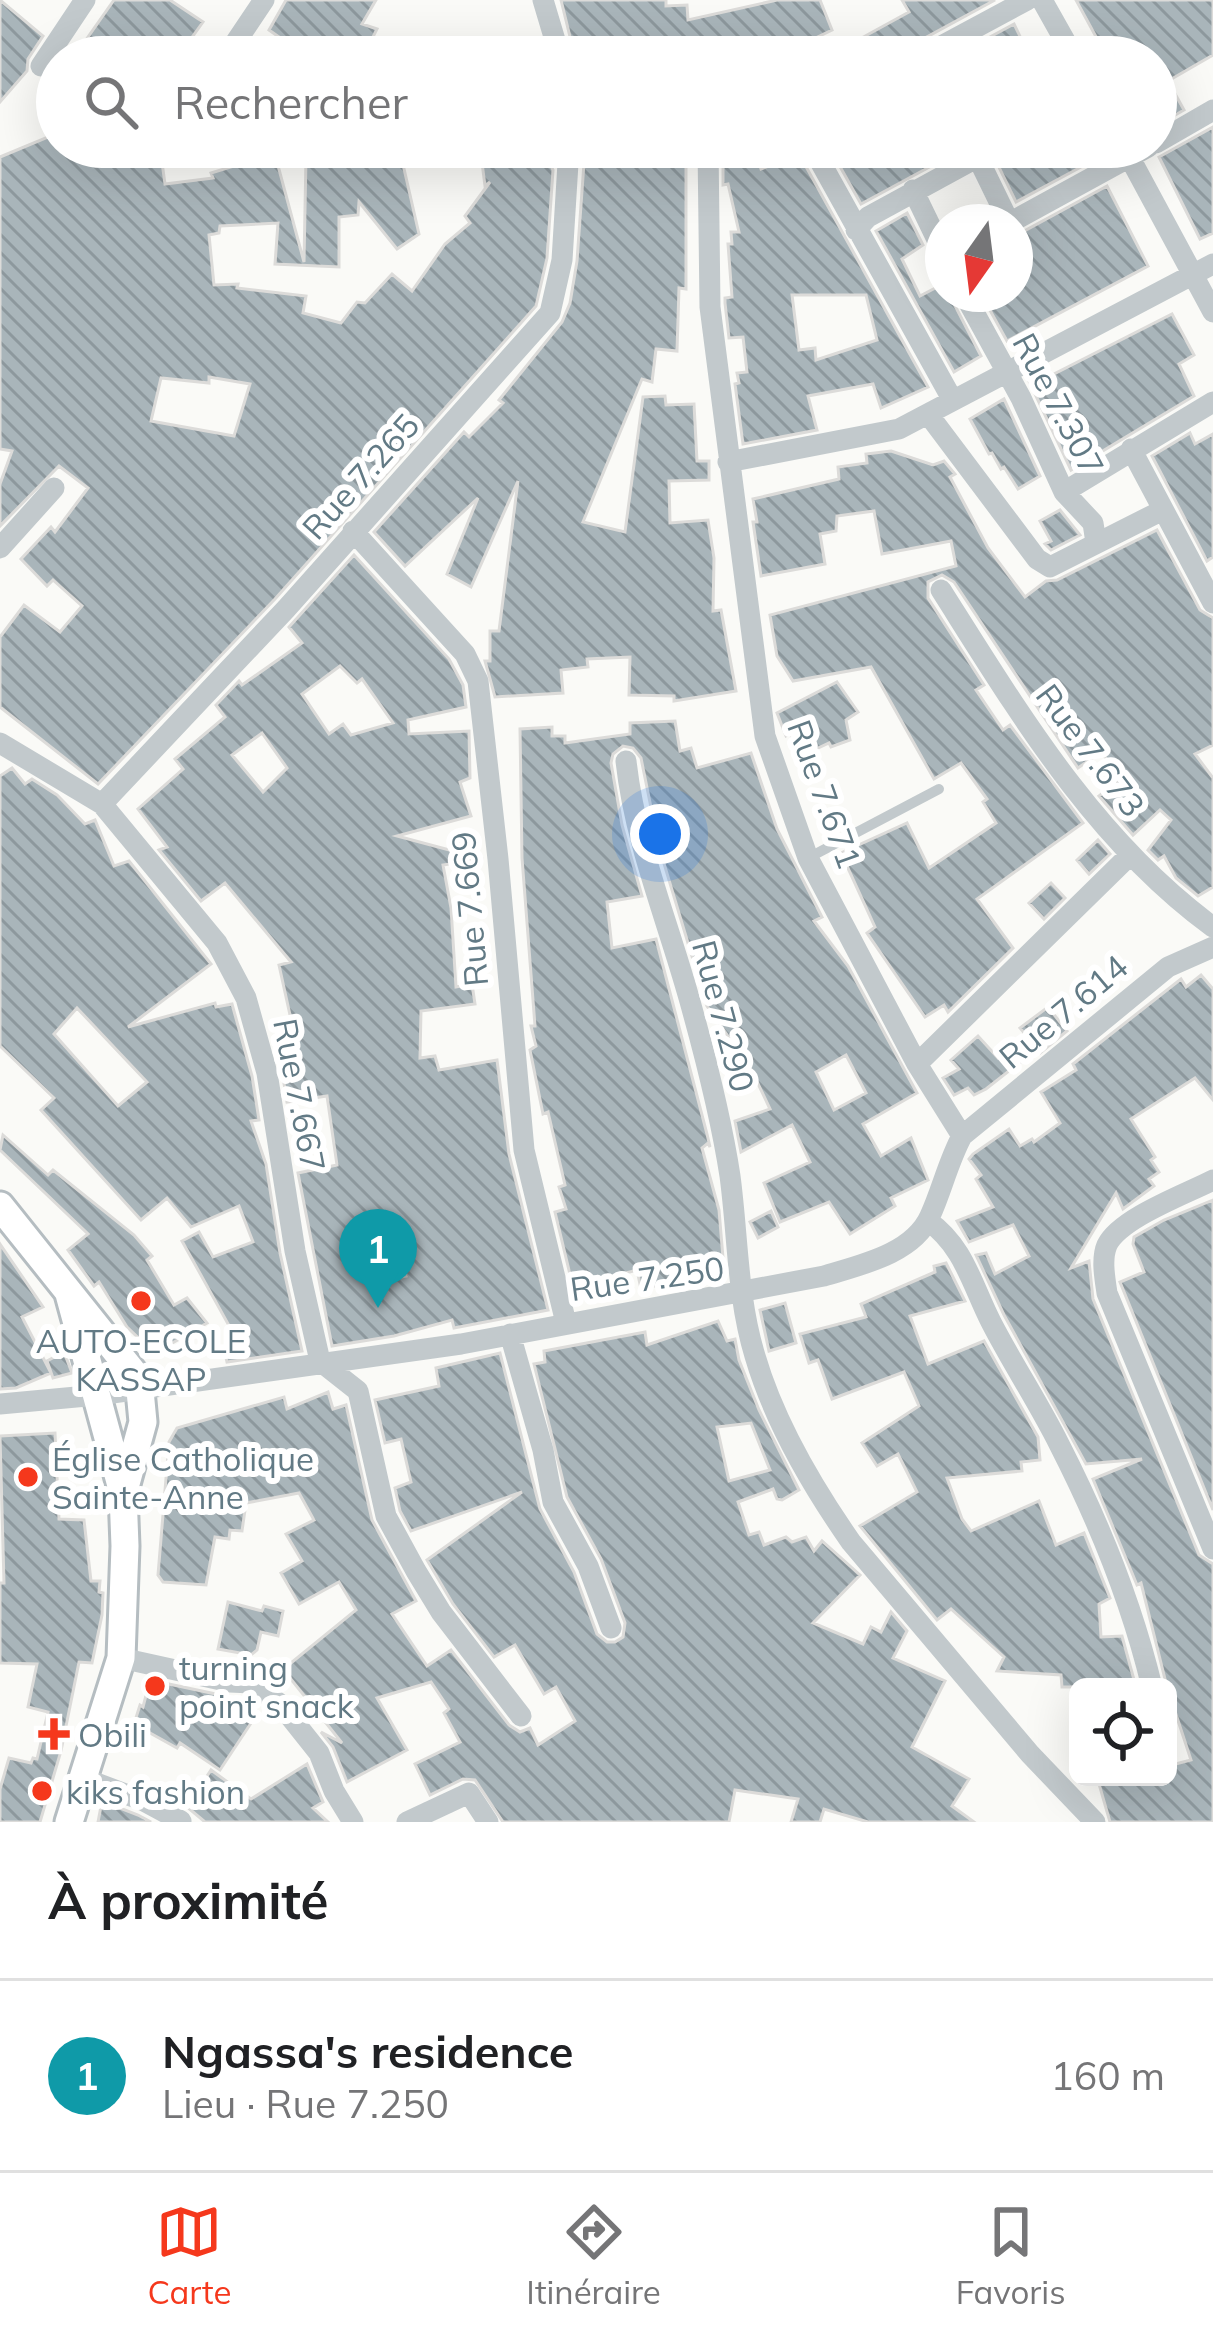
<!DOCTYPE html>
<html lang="fr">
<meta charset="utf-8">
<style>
:root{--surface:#fff;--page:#f6f6f6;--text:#202124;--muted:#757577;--line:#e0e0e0;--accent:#f5381c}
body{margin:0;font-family:Mulish,sans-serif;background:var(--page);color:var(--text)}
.controls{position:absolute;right:36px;bottom:36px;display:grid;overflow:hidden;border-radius:18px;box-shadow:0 12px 48px #0002}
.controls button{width:108px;height:108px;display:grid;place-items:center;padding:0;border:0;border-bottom:3px solid var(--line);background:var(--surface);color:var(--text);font:60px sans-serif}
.compass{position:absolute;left:925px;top:204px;width:108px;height:108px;border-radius:50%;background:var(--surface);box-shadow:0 12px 48px #0002;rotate:194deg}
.you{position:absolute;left:660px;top:834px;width:42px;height:42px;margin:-30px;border:9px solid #fff;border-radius:50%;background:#1a73e8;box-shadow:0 0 0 18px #1a73e833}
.badge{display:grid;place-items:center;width:78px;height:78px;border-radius:50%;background:var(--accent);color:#fff;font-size:39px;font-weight:700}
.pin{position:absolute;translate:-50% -99px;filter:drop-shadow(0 3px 6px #0008)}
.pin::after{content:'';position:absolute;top:63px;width:42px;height:36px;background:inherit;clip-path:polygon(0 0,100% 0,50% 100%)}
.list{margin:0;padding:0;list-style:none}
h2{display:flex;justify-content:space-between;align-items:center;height:156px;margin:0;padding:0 48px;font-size:51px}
h2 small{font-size:39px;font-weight:400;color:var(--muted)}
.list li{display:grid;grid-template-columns:78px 1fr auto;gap:36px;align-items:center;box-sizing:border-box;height:192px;padding:0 48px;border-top:3px solid var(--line)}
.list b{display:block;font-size:45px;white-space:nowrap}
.list p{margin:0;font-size:39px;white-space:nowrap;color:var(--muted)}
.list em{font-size:39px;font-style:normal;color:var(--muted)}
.icon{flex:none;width:66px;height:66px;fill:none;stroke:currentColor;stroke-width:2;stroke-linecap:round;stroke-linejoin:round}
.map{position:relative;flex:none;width:1213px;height:1822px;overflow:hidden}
.search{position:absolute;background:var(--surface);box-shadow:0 12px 48px #0002;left:36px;right:36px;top:36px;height:132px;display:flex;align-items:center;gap:30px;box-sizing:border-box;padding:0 42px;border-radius:66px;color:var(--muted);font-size:45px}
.sheet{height:348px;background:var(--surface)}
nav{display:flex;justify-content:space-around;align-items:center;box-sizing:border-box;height:168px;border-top:3px solid var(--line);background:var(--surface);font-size:33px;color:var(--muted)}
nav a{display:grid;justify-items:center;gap:6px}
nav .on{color:var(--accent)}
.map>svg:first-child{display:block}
.building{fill:url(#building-back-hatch);stroke:#dcdbd9;stroke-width:3;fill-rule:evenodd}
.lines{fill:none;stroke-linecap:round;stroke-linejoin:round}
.secondary-casing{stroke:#b5bdc1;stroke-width:33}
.service{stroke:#c2c9cc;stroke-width:10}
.minor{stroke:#c2c9cc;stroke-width:21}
.secondary{stroke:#fff;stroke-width:27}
.poi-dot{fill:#f5381c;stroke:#fff;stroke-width:4.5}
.labels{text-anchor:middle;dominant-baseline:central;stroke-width:12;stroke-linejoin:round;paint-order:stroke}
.street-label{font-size:33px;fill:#627a85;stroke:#fff}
.poi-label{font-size:33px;fill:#627a85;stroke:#fff;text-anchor:start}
</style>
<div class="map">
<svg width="1213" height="1822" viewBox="0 0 1213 1822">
<defs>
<pattern id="building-back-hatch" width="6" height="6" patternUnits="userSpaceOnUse" patternTransform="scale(3)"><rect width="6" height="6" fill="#a9b5ba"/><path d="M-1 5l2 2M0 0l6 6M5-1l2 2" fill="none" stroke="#8d989d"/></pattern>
</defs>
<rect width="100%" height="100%" fill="#fafaf7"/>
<path class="building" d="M 0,0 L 43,36 L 28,59 L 27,71 L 0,102 Z
M 114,0 L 170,0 L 203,22 L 193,36 L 197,39 L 185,57 L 74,57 Z
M 286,0 L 376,0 L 362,24 L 377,29 L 363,57 L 291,57 L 296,49 L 269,30 Z
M 561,0 L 666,0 L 666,6 L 687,5 L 688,20 L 777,0 L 820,0 L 832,30 L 776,57 L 575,57 Z
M 902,0 L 995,0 L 914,44 L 906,57 L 827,57 L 909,12 Z
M 1076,0 L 1213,0 L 1213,55 L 1168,81 L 1184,110 L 1156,126 L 1156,57 L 1107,57 Z
M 1014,24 L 1030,57 L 953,57 Z
M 1213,127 L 1213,233 L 1200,239 L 1159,157 Z
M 55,134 L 57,147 L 155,147 L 157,156 L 161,155 L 165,184 L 213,178 L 211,173 L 231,167 L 229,147 L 273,147 L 304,262 L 306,157 L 340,156 L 362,147 L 399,147 L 419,234 L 397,249 L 359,202 L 358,215 L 339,217 L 339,267 L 275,264 L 278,223 L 220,226 L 219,233 L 209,235 L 214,285 L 238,284 L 237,288 L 306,296 L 303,313 L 341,323 L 357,302 L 365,303 L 392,274 L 412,291 L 445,244 L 470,223 L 465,216 L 490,182 L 485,186 L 480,147 L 524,147 L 525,164 L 545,153 L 553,170 L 547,258 L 536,306 L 275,599 L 98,784 L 0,707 L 0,637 L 24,605 L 60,632 L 82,606 L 53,580 L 47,586 L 21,559 L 51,527 L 55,532 L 88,488 L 59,466 L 0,526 L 0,484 L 12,451 L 0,449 L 0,157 ZM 209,377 L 250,384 L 234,436 L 151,421 L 161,378 L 209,383 Z
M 598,147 L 686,147 L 686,289 L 679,288 L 677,351 L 656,349 L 652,382 L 642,379 L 583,522 L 625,532 L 643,397 L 665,396 L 666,405 L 694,404 L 697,461 L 709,461 L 709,480 L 669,481 L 670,523 L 708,520 L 714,558 L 713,611 L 721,610 L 736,691 L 674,701 L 674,696 L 629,695 L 630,657 L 587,659 L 588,667 L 561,670 L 563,693 L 495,697 L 485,661 L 490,661 L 490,631 L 499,631 L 518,481 L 471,587 L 447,574 L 478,498 L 405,566 L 374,532 L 464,432 L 469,437 L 503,403 L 499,400 L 562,322 L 570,303 L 577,261 L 584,163 L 591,164 Z
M 829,147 L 958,147 L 959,151 L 861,204 Z
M 989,147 L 1087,147 L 1094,160 L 1016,202 Z
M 799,154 L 928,387 L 881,408 L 873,384 L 808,396 L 817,430 L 743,444 L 735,384 L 739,383 L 737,373 L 747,372 L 743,337 L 729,338 L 725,303 L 725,298 L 732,297 L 728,244 L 732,244 L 731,232 L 739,232 L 728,184 L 723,185 L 723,167 L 758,159 L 761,169 ZM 792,295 L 866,295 L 877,340 L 816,360 L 815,348 L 799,350 Z
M 1107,186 L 1148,266 L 1007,341 L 981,294 L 1015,294 L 1015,236 Z
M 907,213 L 923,245 L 902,259 L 920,296 L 943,284 L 943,294 L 949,294 L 981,356 L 954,372 L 876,231 Z
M 1172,314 L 1194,355 L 1179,364 L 1194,396 L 1071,470 L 1028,379 L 1040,372 L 1044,379 Z
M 1004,399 L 1040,476 L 1018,489 L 1004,467 L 1001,469 L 992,453 L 989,454 L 970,419 Z
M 1190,433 L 1195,444 L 1213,434 L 1213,557 L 1207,561 L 1152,456 Z
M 891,451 L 933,465 L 944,461 L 955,474 L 950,477 L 988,548 L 1025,597 L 1046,581 L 1057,580 L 1157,530 L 1200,610 L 1213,618 L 1213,745 L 1195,754 L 1213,778 L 1213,887 L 1198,896 L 1176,878 L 1164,856 L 1158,860 L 1148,850 L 1171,820 L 1160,810 L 1133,835 L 1099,796 L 1122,778 L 1101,752 L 1078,768 L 954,582 L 942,575 L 928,582 L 928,598 L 984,685 L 976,690 L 1003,730 L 1010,725 L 1083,823 L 977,899 L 1013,948 L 948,1012 L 944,1005 L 925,1017 L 867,933 L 875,927 L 841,853 L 907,823 L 929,868 L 996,823 L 983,802 L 987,799 L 961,763 L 934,779 L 871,667 L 793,681 L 777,656 L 770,615 L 956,566 L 951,541 L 882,554 L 874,511 L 837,516 L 836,531 L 820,534 L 825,564 L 761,576 L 753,522 L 757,522 L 753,499 L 839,479 L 838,467 L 867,463 L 866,454 Z
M 1060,510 L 1080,535 L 1051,550 L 1045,544 L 1051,541 L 1040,521 Z
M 354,555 L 449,659 L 463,685 L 466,707 L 408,720 L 409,734 L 469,731 L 470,778 L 460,782 L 471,816 L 397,836 L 483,859 L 443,865 L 451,908 L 456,987 L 472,984 L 475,1004 L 421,1011 L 420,1058 L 435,1056 L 439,1070 L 497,1060 L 509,1154 L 548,1310 L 454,1328 L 452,1320 L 394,1336 L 332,1346 L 298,1173 L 337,1165 L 327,1096 L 287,1102 L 283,1077 L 291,1076 L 287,1061 L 294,1060 L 284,1027 L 292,1024 L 279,965 L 291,962 L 225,883 L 201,901 L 159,850 L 167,847 L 138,809 L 183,769 L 175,759 L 225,717 L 216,705 L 239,681 L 242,685 L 302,643 L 289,627 ZM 340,666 L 357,683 L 362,679 L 393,723 L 351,735 L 343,724 L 329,734 L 302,694 ZM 262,733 L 287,768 L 263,792 L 232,755 ZM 392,1223 L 406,1276 L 367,1284 L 355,1230 Z
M 837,682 L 858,712 L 846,720 L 850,740 L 831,747 L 829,743 L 801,756 L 790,734 L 786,736 L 777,713 Z
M 675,721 L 680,751 L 691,748 L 697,768 L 751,753 L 777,829 L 822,917 L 814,921 L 848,966 L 917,1093 L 863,1124 L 881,1156 L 911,1138 L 928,1180 L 891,1198 L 895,1206 L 850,1234 L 829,1202 L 780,1222 L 764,1183 L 810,1162 L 792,1125 L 741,1152 L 735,1121 L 770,1109 L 752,1071 L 707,1006 L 659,847 L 641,758 L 633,748 L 623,746 L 613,754 L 611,763 L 622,825 L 642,896 L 607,902 L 612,948 L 656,939 L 707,1134 L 710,1147 L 708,1143 L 702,1148 L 719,1210 L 724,1270 L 673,1286 L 672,1282 L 641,1289 L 637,1270 L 573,1287 L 555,1212 L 566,1209 L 559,1187 L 565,1185 L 548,1112 L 543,1114 L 530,1050 L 536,1046 L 531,1026 L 535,1026 L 522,858 L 520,729 L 552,727 L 552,736 L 565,736 L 565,743 L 630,734 L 630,723 ZM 846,1055 L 866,1093 L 834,1110 L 816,1072 Z
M 12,768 L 25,784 L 32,779 L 57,795 L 85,824 L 95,820 L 114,866 L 129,861 L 211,964 L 128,1027 L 215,1003 L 216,1007 L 232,1004 L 252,1076 L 259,1120 L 251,1121 L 266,1164 L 280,1253 L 302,1351 L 227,1362 L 224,1349 L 237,1340 L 182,1241 L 199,1232 L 213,1257 L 253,1242 L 239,1206 L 191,1227 L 167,1198 L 141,1220 L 41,1110 L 54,1098 L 0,1046 L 0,776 ZM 77,1008 L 147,1082 L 118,1106 L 54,1034 Z
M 1098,840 L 1110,854 L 1089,874 L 1077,860 Z
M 1051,883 L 1065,898 L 1044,919 L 1029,903 Z
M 1201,975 L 1213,989 L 1213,1100 L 1195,1078 L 1131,1119 L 1155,1157 L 1151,1160 L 1159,1172 L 1149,1179 L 1154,1186 L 1123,1209 L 1116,1193 L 1071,1268 L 1089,1261 L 1093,1299 L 1199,1555 L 1213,1564 L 1213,1822 L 1110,1822 L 1097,1777 L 1168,1777 L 1168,1766 L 1191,1760 L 1167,1687 L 1141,1583 L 1137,1585 L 1093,1479 L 1142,1459 L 1086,1464 L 1004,1315 L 976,1255 L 986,1253 L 995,1274 L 1029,1256 L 1013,1225 L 969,1242 L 957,1221 L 993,1207 L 976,1179 L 981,1175 L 969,1159 L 973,1154 L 1009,1129 L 1020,1146 L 1032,1139 L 1034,1142 L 1060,1123 L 1041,1092 L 1076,1070 L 1073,1064 L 1181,979 L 1186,987 Z
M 1048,1007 L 1067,1031 L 1040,1053 L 1037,1049 L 986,1089 L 974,1095 L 968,1088 L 954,1095 L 943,1078 L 959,1069 L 951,1060 L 978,1036 L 998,1058 L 1026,1035 L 1020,1028 Z
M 3,1135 L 48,1175 L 53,1170 L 134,1235 L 152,1256 L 147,1260 L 174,1305 L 187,1298 L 207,1323 L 162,1349 L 149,1348 L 127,1327 L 99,1282 L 94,1286 L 68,1250 L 88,1234 L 0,1150 Z
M 1213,1200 L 1213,1510 L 1120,1282 L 1144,1272 L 1133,1244 L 1134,1237 L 1164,1220 Z
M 771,1211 L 778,1227 L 758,1238 L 750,1222 Z
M 0,1244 L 43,1307 L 22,1317 L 51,1373 L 16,1388 L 0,1389 Z
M 946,1263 L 965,1301 L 910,1316 L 928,1364 L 984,1341 L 1038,1437 L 1040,1460 L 1021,1462 L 1022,1471 L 947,1478 L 962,1519 L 971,1531 L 1039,1501 L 1056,1545 L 1084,1533 L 1110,1598 L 1099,1604 L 1101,1637 L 1122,1636 L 1136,1687 L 1062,1687 L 1061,1675 L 997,1671 L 1004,1657 L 951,1609 L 937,1620 L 860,1526 L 917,1492 L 898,1454 L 877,1466 L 862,1443 L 919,1406 L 904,1372 L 832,1399 L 818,1360 L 809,1363 L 800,1334 L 866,1317 L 861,1304 L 935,1272 L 934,1266 Z
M 785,1303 L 796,1343 L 769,1351 L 760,1310 Z
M 718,1321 L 727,1341 L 735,1339 L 739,1360 L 759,1410 L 799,1490 L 782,1500 L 777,1499 L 773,1489 L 738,1502 L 749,1535 L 759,1532 L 764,1545 L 786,1537 L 792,1542 L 806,1537 L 814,1551 L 822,1541 L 860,1575 L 813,1623 L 863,1644 L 871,1627 L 881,1632 L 891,1612 L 907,1631 L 893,1658 L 945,1681 L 912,1747 L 969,1779 L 952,1806 L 974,1822 L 868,1822 L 824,1809 L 820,1822 L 791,1822 L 798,1799 L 735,1790 L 729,1822 L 503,1822 L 475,1780 L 463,1779 L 430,1795 L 415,1764 L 460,1742 L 444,1713 L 449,1709 L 431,1682 L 377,1698 L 407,1750 L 347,1782 L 333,1747 L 321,1732 L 342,1743 L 286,1673 L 286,1667 L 356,1610 L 339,1582 L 299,1604 L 281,1573 L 302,1561 L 286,1534 L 314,1520 L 299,1493 L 246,1503 L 242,1531 L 230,1530 L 229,1539 L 215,1537 L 206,1585 L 163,1582 L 158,1575 L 169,1442 L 177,1428 L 284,1397 L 287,1409 L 328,1392 L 333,1409 L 346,1405 L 372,1520 L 416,1601 L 392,1614 L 427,1666 L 451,1650 L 509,1725 L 520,1732 L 530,1728 L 538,1745 L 575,1721 L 556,1687 L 544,1694 L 515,1645 L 494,1657 L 453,1604 L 427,1560 L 522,1492 L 411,1531 L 400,1511 L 395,1488 L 411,1482 L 401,1439 L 385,1443 L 375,1400 L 439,1386 L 436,1368 L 500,1353 L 540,1509 L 574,1572 L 597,1634 L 607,1642 L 615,1642 L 623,1637 L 625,1623 L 601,1559 L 567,1497 L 534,1364 L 545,1362 L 544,1351 L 645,1332 L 647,1345 ZM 751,1423 L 770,1470 L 729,1481 L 717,1427 Z
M 64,1352 L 72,1373 L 53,1378 L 47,1361 Z
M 55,1433 L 59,1519 L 84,1520 L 91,1581 L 100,1581 L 99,1592 L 103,1593 L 102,1615 L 92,1663 L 79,1662 L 61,1751 L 40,1822 L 0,1822 L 0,1789 L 9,1758 L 31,1763 L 33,1758 L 37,1759 L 48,1712 L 28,1707 L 37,1664 L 0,1663 L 0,1583 L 4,1583 L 0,1436 Z
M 228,1602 L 262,1611 L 264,1606 L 283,1611 L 278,1636 L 261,1632 L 257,1650 L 251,1655 L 218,1649 Z
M 150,1680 L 225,1696 L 255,1717 L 220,1770 L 180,1743 L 177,1748 L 134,1724 L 140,1705 L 143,1707 Z
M 307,1764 L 323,1802 L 313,1808 L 328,1822 L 205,1822 L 187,1807 L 211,1770 L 251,1799 Z
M 102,1801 L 138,1815 L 151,1822 L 98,1822 Z"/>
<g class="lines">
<g class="secondary-casing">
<path id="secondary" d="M 0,1206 L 139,1380 L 143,1422 L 124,1491
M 69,1822 L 121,1658 L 125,1546 L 123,1493 L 69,1294"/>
</g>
<path class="service" d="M 808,858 L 939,789"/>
<path class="minor" d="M 543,0 L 560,57
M 1042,0 L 1074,57
M 227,55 L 264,0
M 921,57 L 1027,0
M 41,66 L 85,0
M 1156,143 L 1213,110
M 708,147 L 710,307 L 765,736 L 808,858 L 917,1064 L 962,1136
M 812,147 L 952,399
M 1124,147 L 1213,312
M 973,148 L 1009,222
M 913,190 L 943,252
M 1011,222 L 1148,147
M 856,230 L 868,217 L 978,157
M 964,294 L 1021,398 L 1064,492 L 1093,523 L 1096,543
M 928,414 L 1037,559 L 1050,567 L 1163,510
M 1131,449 L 1213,603
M 728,462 L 899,429 L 1213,264
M 1064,492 L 1213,402
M 353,531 L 465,654 L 478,681 L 498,859 L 524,1150 L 566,1323
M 0,548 L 54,488
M 941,590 C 1019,713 1094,840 1213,927
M 0,743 L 102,804 L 217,943 L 246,998 L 267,1073 L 295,1251 L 320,1361 L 358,1391 L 386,1516 L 416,1571 L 441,1612 L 521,1716
M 626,761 C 635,843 667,919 689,998 C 705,1055 721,1117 730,1176 C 738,1236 737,1297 755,1356 C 774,1421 812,1486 851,1542 L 1030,1754 L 1095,1822
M 102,804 L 286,609 L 550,313 L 562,260 L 569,147
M 917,1064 L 1130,855
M 1213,1180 C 1186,1194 1120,1218 1107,1245 C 1101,1259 1105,1279 1107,1293 L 1213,1549
M 928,1221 C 964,1246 972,1285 991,1322 C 1012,1363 1038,1402 1059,1444 C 1098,1520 1132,1604 1152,1687
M 510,1334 L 543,1450 L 553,1502 L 588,1566 L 611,1628
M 0,1404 L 98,1395 L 461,1344 L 824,1276 C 860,1265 913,1254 930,1216 C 942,1190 948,1162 962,1136 L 1168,967 L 1213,947
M 121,1658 L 230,1682 L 251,1683 L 280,1704 L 319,1753 L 334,1791 L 353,1822
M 83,1778 L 144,1801 L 181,1821
M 407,1822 L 469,1793 L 488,1822"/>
<use href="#secondary" class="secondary"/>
</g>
<g class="poi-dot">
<circle cx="141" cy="1301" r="12"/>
<circle cx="28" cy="1477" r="12"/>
<circle cx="155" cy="1686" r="12"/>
<path d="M48 1716h12v12h12v12h-12v12h-12v-12h-12v-12h12z"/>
<circle cx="42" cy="1791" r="12"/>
</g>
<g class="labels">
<g class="street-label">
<text transform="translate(1059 404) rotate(62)">Rue 7.307</text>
<text transform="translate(360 476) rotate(-48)">Rue 7.265</text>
<text transform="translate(1091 750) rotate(53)">Rue 7.673</text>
<text transform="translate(825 794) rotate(70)">Rue 7.671</text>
<text transform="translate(469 909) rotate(-95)">Rue 7.669</text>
<text transform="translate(1063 1011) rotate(-40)">Rue 7.614</text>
<text transform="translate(724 1016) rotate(75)">Rue 7.290</text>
<text transform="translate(300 1095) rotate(79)">Rue 7.667</text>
<text transform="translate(647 1278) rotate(-8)">Rue 7.250</text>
</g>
<g class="poi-label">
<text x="141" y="1340" text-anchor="middle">AUTO-ECOLE<tspan x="141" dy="38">KASSAP</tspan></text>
<text x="52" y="1458">Église Catholique<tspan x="52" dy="38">Sainte-Anne</tspan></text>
<text x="179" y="1667">turning<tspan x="179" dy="38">point snack</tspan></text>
<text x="78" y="1734">Obili</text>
<text x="66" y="1791">kiks fashion</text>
</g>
</g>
</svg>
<div class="controls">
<button><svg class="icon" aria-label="locate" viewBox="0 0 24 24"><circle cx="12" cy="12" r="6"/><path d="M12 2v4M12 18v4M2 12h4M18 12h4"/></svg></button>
</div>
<svg class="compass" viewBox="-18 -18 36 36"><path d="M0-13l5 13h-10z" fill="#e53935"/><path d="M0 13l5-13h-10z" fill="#757577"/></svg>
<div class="you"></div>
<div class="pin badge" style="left:378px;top:1308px;background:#0f9aa8">1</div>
<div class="search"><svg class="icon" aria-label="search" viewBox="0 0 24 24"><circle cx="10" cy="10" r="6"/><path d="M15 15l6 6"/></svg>Rechercher</div>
</div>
<section class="sheet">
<h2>À proximité<small></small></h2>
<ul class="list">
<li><span class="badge" style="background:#0f9aa8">1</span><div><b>Ngassa's residence</b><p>Lieu · Rue 7.250</p></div><em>160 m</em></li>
</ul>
</section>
<nav>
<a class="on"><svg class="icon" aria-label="map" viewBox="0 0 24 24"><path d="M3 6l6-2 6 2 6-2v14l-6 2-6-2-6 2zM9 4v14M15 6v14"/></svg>Carte</a>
<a><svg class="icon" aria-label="directions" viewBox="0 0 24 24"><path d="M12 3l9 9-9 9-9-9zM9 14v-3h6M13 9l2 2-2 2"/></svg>Itinéraire</a>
<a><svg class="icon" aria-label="saved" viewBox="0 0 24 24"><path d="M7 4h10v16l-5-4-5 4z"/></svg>Favoris</a>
</nav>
